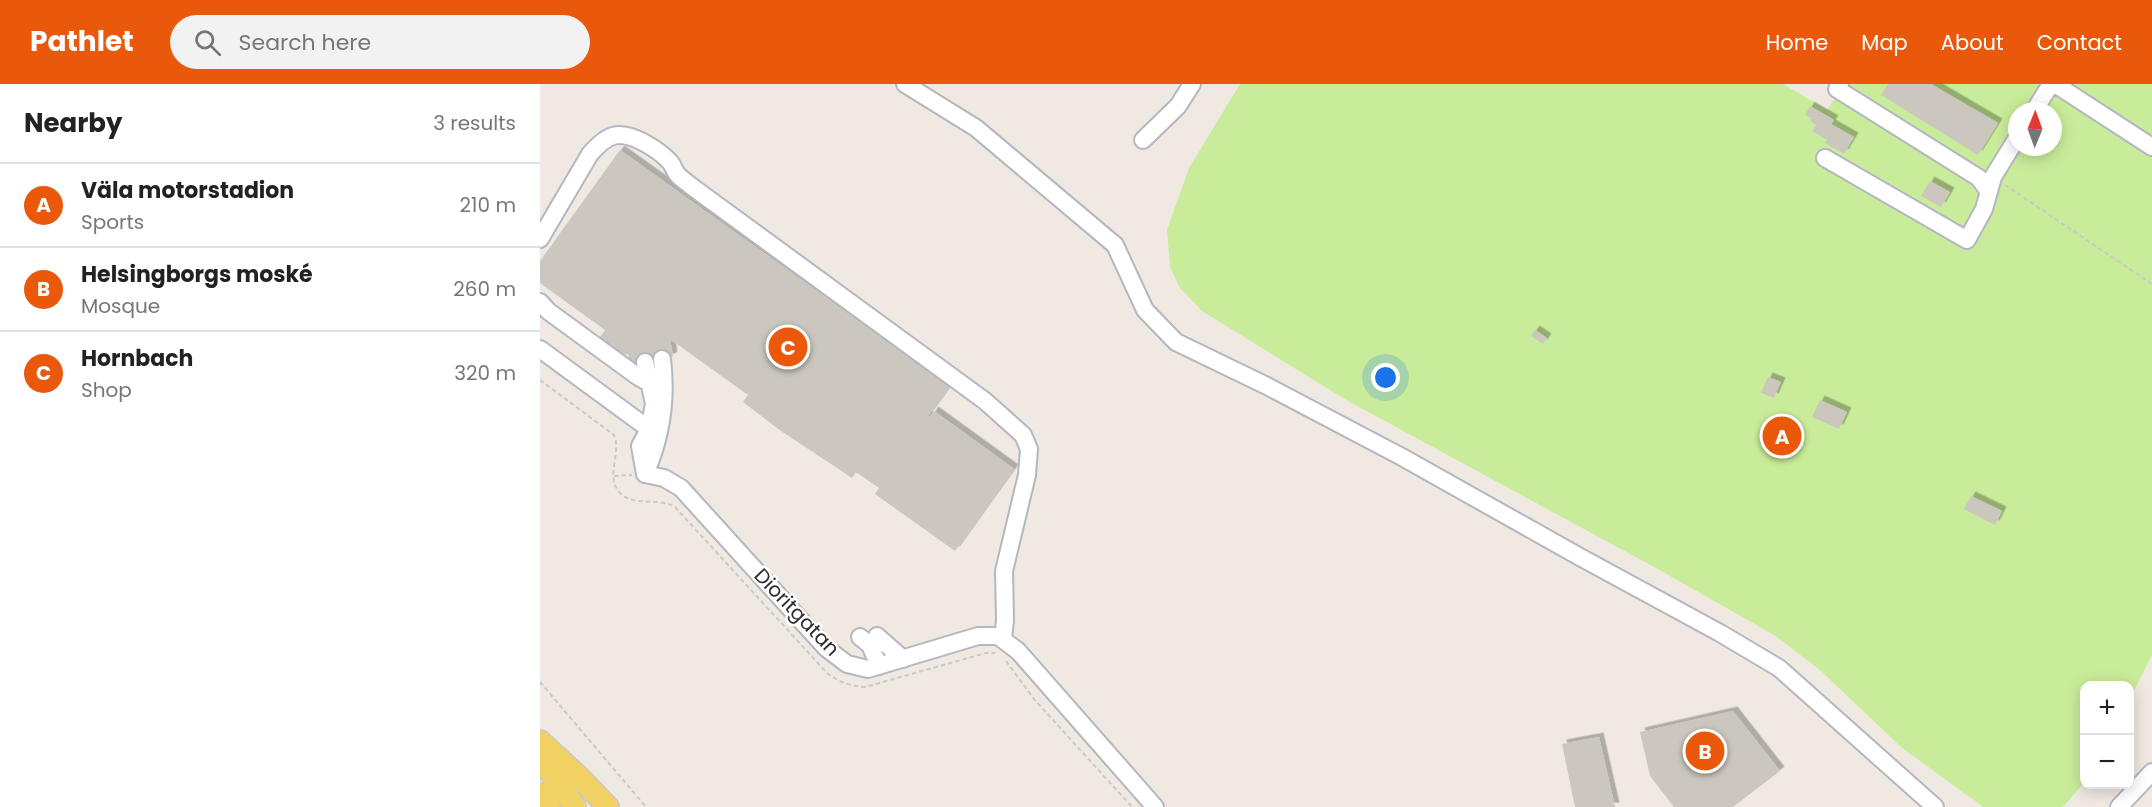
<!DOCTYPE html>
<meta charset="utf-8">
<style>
:root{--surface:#fff;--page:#f2f2f2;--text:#222;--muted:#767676;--line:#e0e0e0;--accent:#ea580c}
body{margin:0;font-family:Poppins,sans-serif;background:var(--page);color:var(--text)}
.controls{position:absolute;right:18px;bottom:18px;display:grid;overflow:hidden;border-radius:12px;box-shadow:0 3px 15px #0003}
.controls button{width:54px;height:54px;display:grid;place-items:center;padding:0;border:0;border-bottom:2px solid var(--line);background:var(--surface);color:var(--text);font:30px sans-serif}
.compass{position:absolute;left:1468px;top:18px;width:54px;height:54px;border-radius:50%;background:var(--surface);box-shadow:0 3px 15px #0003;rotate:1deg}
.you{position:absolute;left:846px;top:294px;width:21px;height:21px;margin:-15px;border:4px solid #fff;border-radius:50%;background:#1a73e8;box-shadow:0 0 0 9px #1a73e833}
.badge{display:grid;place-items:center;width:39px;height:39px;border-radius:50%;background:var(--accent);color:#fff;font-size:20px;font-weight:700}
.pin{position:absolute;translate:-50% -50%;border:3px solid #fff;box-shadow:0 2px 6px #0006}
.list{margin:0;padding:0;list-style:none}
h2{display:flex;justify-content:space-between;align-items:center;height:78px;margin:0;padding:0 24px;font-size:26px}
h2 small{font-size:20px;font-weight:400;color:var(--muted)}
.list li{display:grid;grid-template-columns:39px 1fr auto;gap:18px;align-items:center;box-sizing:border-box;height:84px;padding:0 24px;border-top:2px solid var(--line)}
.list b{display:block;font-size:22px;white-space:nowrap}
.list p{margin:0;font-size:20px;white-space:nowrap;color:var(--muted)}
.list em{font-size:20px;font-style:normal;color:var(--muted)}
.icon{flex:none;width:33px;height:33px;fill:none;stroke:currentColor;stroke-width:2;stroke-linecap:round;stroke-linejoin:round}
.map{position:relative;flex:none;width:1612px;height:723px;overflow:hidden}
header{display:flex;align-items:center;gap:36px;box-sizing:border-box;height:84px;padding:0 30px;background:var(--accent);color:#fff}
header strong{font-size:28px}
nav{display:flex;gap:33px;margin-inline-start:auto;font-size:21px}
.search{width:420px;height:54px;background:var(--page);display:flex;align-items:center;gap:15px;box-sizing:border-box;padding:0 21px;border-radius:33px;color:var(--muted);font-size:22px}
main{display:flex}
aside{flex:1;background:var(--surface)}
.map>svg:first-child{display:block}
.pitch{fill:#c9ec9a;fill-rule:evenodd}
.building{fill:#cbc7bf;filter:url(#shadow)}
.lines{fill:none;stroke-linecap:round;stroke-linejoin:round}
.minor-casing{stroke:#b4b7c1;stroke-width:20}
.major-casing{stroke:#c9c9c9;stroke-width:24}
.path{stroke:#c9c9c9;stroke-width:2;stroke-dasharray:4.5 3;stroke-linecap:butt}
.minor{stroke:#fff;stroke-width:16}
.major{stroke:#f2d163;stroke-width:21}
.labels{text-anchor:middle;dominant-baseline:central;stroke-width:5;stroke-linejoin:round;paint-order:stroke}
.street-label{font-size:20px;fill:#2e2e2e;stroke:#fff}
</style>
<header>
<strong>Pathlet</strong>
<div class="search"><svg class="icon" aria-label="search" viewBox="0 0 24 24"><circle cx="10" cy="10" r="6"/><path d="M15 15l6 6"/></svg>Search here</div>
<nav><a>Home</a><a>Map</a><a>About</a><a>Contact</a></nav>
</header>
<main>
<aside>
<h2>Nearby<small>3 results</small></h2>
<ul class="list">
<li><span class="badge">A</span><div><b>Väla motorstadion</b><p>Sports</p></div><em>210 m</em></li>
<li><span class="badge">B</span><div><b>Helsingborgs moské</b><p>Mosque</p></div><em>260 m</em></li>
<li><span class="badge">C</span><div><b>Hornbach</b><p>Shop</p></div><em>320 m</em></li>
</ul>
</aside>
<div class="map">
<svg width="1612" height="723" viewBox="0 0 1612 723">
<defs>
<filter id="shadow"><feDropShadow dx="4.5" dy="-4.5" stdDeviation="0" flood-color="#0004"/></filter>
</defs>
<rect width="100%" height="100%" fill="#efe9e1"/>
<path class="pitch" d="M 700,0 L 1243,0 L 1287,26 L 1305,0 L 1612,0 L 1612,571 L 1590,614 L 1590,602 L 1544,602 L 1544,697 L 1542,701 L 1523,723 L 1443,723 L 1361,663 L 1280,586 L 1234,551 L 1116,484 L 808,317 L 662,227 L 640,204 L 630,183 L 627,146 L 649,84 ZM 1477,27 L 1513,27 L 1513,63 L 1477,63 Z"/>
<path class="building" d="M 1348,0 L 1391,0 L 1458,39 L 1438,71 L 1341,11 Z
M 1270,22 L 1294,36 L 1291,40 L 1314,53 L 1304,70 L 1285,59 L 1287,56 L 1272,47 L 1276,41 L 1270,37 L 1271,34 L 1265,31 Z
M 80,66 L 410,302 L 388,332 L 390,333 L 394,327 L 474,385 L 415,467 L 335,410 L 339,404 L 316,388 L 312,394 L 241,347 L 203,318 L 208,311 L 130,255 L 133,272 L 130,274 L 90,280 L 88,270 L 83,271 L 59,254 L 65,246 L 0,199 L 0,177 Z
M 1390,97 L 1410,108 L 1401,123 L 1381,112 Z
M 995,246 L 1007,254 L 1003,260 L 991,252 Z
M 1228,293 L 1241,298 L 1234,314 L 1221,309 Z
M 1280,316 L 1307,328 L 1299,345 L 1272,333 Z
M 1431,412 L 1462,427 L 1455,441 L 1424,425 Z
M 1193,627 L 1240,687 L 1193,723 L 1134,723 L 1110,692 L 1100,648 Z
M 1059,653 L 1075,723 L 1035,723 L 1022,660 Z"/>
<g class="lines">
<g class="minor-casing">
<path id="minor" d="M 365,0 L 436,44 L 575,161 L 605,226 L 636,258 L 727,302 L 862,373 L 1040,473 L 1180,549 L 1239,584 L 1395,723
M 1300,0 L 1297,5 L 1439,94 L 1449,108
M 1515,0 L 1612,63
M 1494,27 L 1511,0
M 603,56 L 638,22 L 652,0
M 1285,74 L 1427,156 L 1444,125 L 1453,93 L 1477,54
M 0,155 L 50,70 C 68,49 79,46 103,58 C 112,63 123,70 130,78 C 133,81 134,86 137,90 C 141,95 147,98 151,102 L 445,317 L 483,351 L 489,365 L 487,391 L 464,487 L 465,536 L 463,555
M 0,218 L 8,227 L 97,292 L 111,300
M 0,265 L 109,345
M 105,278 L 114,320 L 109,345 L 100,362 L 105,390
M 105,390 L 124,394 L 141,404 L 286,564 L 307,580 L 328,585 L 438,552 L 458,552 L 478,567 L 615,723
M 105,390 C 122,352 127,316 122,275
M 337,552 L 363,575
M 320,553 L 330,561 L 339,582
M 1579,723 L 1612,688"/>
</g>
<g class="major-casing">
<path id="major" d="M 0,657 L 38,692 L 68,723
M 0,675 L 35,723
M 0,710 L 9,723"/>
</g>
<path class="path" d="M 1465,101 L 1612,200
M 0,296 L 74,351 C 82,369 64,394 81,410 C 96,423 119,413 135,423 L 287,589 C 299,598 310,602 325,603 L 446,569 L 455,569
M 74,392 L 92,391
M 466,577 L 494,615 L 592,723
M 0,598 L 106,723"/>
<use href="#minor" class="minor"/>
<use href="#major" class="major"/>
</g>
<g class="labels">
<g class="street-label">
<text transform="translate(257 528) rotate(46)">Dioritgatan</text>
</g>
</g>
</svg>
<div class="controls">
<button>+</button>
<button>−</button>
</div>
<svg class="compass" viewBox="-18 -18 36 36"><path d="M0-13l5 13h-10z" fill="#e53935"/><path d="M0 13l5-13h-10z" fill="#767676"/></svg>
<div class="you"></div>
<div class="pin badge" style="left:1242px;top:352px">A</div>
<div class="pin badge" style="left:1165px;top:667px">B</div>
<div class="pin badge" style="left:248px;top:263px">C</div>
</div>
</main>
